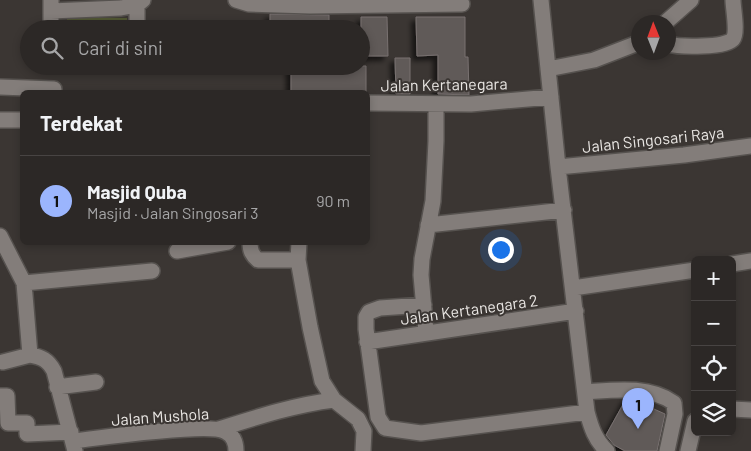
<!DOCTYPE html>
<html lang="id">
<meta charset="utf-8">
<style>
:root{--surface:#2c2826;--page:#34302e;--text:#f1f3f6;--muted:#a6a6a7;--line:#484443;--accent:#9bb5fd}
body{margin:0;font-family:Barlow,sans-serif;background:var(--page);color:var(--text)}
.controls{position:absolute;right:15px;bottom:15px;display:grid;overflow:hidden;border-radius:8px;box-shadow:0 2px 8px #0003}
.controls button{width:45px;height:45px;display:grid;place-items:center;padding:0;border:0;border-bottom:1px solid var(--line);background:var(--surface);color:var(--text);font:25px sans-serif}
.compass{position:absolute;left:631px;top:15px;width:45px;height:45px;border-radius:50%;background:var(--surface);box-shadow:0 2px 8px #0003;rotate:359deg}
.you{position:absolute;left:500px;top:249px;width:18px;height:18px;margin:-12px;border:4px solid #fff;border-radius:50%;background:#1a73e8;box-shadow:0 0 0 8px #1a73e833}
.badge{display:grid;place-items:center;width:32px;height:32px;border-radius:50%;background:var(--accent);color:#111;font-size:16px;font-weight:700}
.pin{position:absolute;translate:-50% -41px;filter:drop-shadow(0 1px 2px #0008)}
.pin::after{content:'';position:absolute;top:26px;width:18px;height:15px;background:inherit;clip-path:polygon(0 0,100% 0,50% 100%)}
.list{margin:0;padding:0;list-style:none}
h2{display:flex;justify-content:space-between;align-items:center;height:65px;margin:0;padding:0 20px;font-size:21px}
h2 small{font-size:16px;font-weight:400;color:var(--muted)}
.list li{display:grid;grid-template-columns:32px 1fr auto;gap:15px;align-items:center;box-sizing:border-box;height:90px;padding:0 20px;border-top:1px solid var(--line)}
.list b{display:block;font-size:19px;white-space:nowrap}
.list p{margin:0;font-size:16px;white-space:nowrap;color:var(--muted)}
.list em{font-size:16px;font-style:normal;color:var(--muted)}
.icon{flex:none;width:28px;height:28px;fill:none;stroke:currentColor;stroke-width:2;stroke-linecap:round;stroke-linejoin:round}
.map{position:relative;flex:none;width:751px;height:451px;overflow:hidden}
.search{position:absolute;background:var(--surface);box-shadow:0 2px 8px #0003;left:20px;top:20px;width:350px;height:55px;display:flex;align-items:center;gap:12px;box-sizing:border-box;padding:0 18px;border-radius:28px;color:var(--muted);font-size:19px}
.panel{position:absolute;background:var(--surface);box-shadow:0 2px 8px #0003;left:20px;top:90px;width:350px;height:155px;border-radius:8px}
.map>svg:first-child{display:block}
.green{fill:#515732}
.building{fill:#615a59;stroke:#787170;filter:url(#shadow)}
.lines{fill:none;stroke-linecap:round;stroke-linejoin:round}
.minor-casing{stroke:#56524f;stroke-width:18}
.minor{stroke:#837d7a;stroke-width:15}
.labels{text-anchor:middle;dominant-baseline:central;stroke-width:4;stroke-linejoin:round;paint-order:stroke}
.street-label{font-size:16px;fill:#e9e6e3;stroke:#3b3633}
</style>
<div class="map">
<svg width="751" height="451" viewBox="0 0 751 451">
<defs>
<filter id="shadow"><feDropShadow dx="-4.5" dy="4.5" stdDeviation="2.5" flood-color="#0009"/></filter>
</defs>
<rect width="100%" height="100%" fill="#3b3633"/>
<path class="green" d="M 67,17 L 127,18 L 128,29 L 67,29 Z"/>
<path class="building" d="M 270,14 L 329,15 L 329,29 L 270,29 Z
M 361,17 L 387,17 L 388,56 L 361,56 Z
M 416,17 L 465,17 L 465,57 L 468,57 L 469,95 L 438,94 L 438,55 L 417,56 Z
M 395,58 L 410,58 L 410,94 L 396,94 Z
M 291,66 L 366,66 L 366,92 L 340,92 L 340,91 L 291,91 Z
M 626,399 L 634,400 L 665,414 L 657,451 L 625,451 L 614,445 L 606,435 Z"/>
<g class="lines">
<g class="minor-casing">
<path id="minor" d="M 51,0 L 51,29
M 236,0 L 249,4 L 310,6 L 462,4
M 541,0 L 558,167 L 587,412 C 591,427 595,440 607,451
M 137,5 L 137,29
M 51,11 L 121,8 L 137,5 L 143,0
M 666,22 L 691,0
M 668,44 C 679,47 727,48 733,39 C 738,32 733,8 733,0
M 548,69 L 594,60 L 638,43
M 0,87 L 54,89
M 368,103 L 471,104 L 551,97
M 0,120 L 22,120
M 558,167 L 684,155 L 751,146
M 428,225 L 564,210
M 0,236 L 24,283 L 30,355 C 42,357 48,360 54,371 L 75,451
M 250,242 C 250,251 252,255 258,260 L 298,260
M 299,242 L 298,260 L 310,327 L 322,381 L 334,400 L 358,419 L 364,431 L 363,451
M 177,251 L 228,242
M 732,264 L 751,261
M 24,283 L 152,271
M 573,288 L 695,270
M 424,305 L 380,308 L 369,312 L 366,317 L 366,329 L 378,417 L 385,428 L 421,433 L 587,412
M 426,332 L 421,275 L 422,259 L 433,201 L 436,141 L 436,104
M 367,342 L 576,311
M 3,362 L 30,355
M 57,387 L 96,382
M 585,392 C 614,390 649,385 674,403 L 675,414 L 667,451
M 0,396 L 7,396 L 8,423 L 27,423 L 27,434 L 71,432
M 732,409 L 751,410
M 219,429 C 257,417 294,405 334,400
M 73,441 C 99,438 210,422 226,432 C 234,436 236,443 236,451
M 688,451 L 695,421"/>
</g>
<use href="#minor" class="minor"/>
</g>
<g class="labels">
<g class="street-label">
<text transform="translate(444 84) rotate(-1)">Jalan Kertanegara</text>
<text transform="translate(653 139) rotate(-6)">Jalan Singosari Raya</text>
<text transform="translate(469 309) rotate(-8)">Jalan Kertanegara 2</text>
<text transform="translate(160 416) rotate(-4)">Jalan Mushola</text>
</g>
</g>
</svg>
<div class="controls">
<button>+</button>
<button>−</button>
<button><svg class="icon" aria-label="locate" viewBox="0 0 24 24"><circle cx="12" cy="12" r="6"/><path d="M12 2v4M12 18v4M2 12h4M18 12h4"/></svg></button>
<button><svg class="icon" aria-label="layers" viewBox="0 0 24 24"><path d="M12 4l9 5-9 5-9-5zM3 14l9 5 9-5"/></svg></button>
</div>
<svg class="compass" viewBox="-18 -18 36 36"><path d="M0-13l5 13h-10z" fill="#e53935"/><path d="M0 13l5-13h-10z" fill="#a6a6a7"/></svg>
<div class="you"></div>
<div class="pin badge" style="left:638px;top:429px">1</div>
<div class="search"><svg class="icon" aria-label="search" viewBox="0 0 24 24"><circle cx="10" cy="10" r="6"/><path d="M15 15l6 6"/></svg>Cari di sini</div>
<section class="panel">
<h2>Terdekat<small></small></h2>
<ul class="list">
<li><span class="badge">1</span><div><b>Masjid Quba</b><p>Masjid · Jalan Singosari 3</p></div><em>90 m</em></li>
</ul>
</section>
</div>
